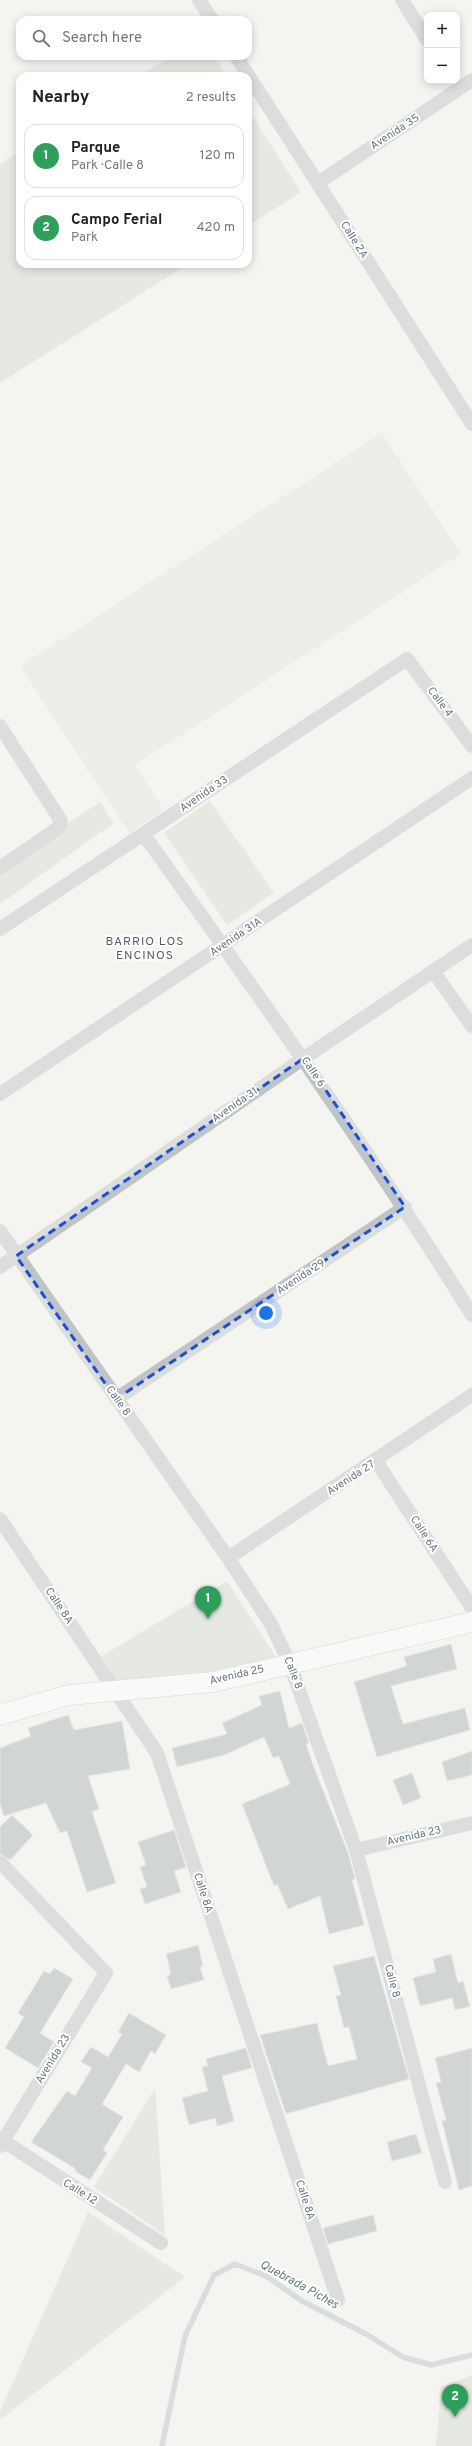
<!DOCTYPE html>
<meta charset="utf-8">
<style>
:root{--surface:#fff;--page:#f2f2f2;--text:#222;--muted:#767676;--line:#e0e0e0;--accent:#db4429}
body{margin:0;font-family:Overpass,sans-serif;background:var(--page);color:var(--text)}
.controls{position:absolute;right:12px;top:12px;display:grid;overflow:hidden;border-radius:8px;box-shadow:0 2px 10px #0003}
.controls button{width:36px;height:36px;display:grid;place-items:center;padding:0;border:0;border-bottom:1px solid var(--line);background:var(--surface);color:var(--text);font:20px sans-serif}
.you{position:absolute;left:266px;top:1313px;width:14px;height:14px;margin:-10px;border:3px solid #fff;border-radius:50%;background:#1a73e8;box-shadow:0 0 0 6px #1a73e833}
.badge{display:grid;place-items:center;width:26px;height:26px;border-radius:50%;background:var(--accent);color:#fff;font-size:13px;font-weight:700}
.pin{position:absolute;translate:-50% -33px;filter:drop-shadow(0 1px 2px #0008)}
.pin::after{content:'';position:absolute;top:21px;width:14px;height:12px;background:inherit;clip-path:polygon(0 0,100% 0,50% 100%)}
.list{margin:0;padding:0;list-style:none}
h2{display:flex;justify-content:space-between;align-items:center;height:52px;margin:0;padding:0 16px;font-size:17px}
h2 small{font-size:13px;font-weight:400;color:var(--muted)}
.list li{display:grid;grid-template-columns:26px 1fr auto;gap:12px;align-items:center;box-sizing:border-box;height:64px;margin:0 8px 8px;padding:0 8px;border:1px solid var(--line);border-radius:12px}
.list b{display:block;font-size:15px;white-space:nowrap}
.list p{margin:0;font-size:13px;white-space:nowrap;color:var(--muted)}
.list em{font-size:13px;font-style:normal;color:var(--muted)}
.icon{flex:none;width:22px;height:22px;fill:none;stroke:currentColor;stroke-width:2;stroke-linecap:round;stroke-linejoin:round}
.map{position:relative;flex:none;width:472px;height:2446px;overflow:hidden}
.search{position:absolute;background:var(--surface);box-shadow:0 2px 10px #0003;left:16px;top:16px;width:236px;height:44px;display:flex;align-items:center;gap:10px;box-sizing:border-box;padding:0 14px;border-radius:12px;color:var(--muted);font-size:15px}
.panel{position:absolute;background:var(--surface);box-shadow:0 2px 10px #0003;left:16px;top:72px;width:236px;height:196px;border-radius:12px}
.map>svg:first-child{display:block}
.built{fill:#e4e5e3}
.green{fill:#d5dbd1}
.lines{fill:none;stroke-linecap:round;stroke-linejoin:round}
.stream{stroke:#b5c3c5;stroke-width:5.5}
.building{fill:#a6afb2;stroke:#d5d5d3}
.secondary-casing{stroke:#b2b7ba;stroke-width:21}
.street{stroke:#bfc4c6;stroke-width:14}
.secondary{stroke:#fff;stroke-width:20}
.marked{fill:none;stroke:#1d4ed8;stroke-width:3;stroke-dasharray:8 5;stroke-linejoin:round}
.labels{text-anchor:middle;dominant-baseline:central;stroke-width:4;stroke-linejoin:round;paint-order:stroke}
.street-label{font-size:11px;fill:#647680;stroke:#fff}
.neighbourhood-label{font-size:12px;letter-spacing:1px;fill:#525e65;stroke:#fff}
.water-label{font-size:12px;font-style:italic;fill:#5f777d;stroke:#fff}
</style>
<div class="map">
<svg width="472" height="2446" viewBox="0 0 472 2446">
<rect width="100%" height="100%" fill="#f4f4f0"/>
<path class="built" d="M 382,433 L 461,554 L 135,765 L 164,810 L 129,833 L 20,666 Z"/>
<path class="green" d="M 170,56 L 214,56 L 227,76 L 139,76 Z
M 248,109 L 301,192 L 248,226 Z
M 20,152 L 20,264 L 188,264 L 0,383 L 0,164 Z
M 210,801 L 274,893 L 227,925 L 164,833 Z
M 100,802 L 114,823 L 0,904 L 0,875 L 70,822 Z
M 227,1581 L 276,1657 L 207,1676 L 119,1685 L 102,1656 Z
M 155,2088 L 165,2235 L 94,2187 Z
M 88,2212 L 185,2277 L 0,2420 L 0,2412 Z
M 472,2375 L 472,2446 L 436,2446 L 441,2387 Z"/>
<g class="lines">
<path class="stream" d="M 162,2446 L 185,2336 L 214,2275 L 235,2264 L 266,2276 L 302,2301 L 366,2334 L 403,2357 L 431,2365 L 472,2355"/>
</g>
<path class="building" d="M 451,1644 L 457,1669 L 391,1686 L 403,1724 L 465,1708 L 470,1730 L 377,1757 L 354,1682 L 407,1666 L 404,1657 Z
M 280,1691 L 289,1728 L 302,1723 L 309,1743 L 306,1744 L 313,1765 L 348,1853 L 355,1879 L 352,1880 L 364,1925 L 329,1934 L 320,1896 L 288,1909 L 277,1884 L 274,1886 L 242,1804 L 290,1784 L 279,1756 L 273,1758 L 264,1737 L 224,1755 L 177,1767 L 172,1748 L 227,1734 L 222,1723 L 262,1705 L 259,1696 Z
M 68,1715 L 74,1730 L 122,1721 L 130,1769 L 88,1776 L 99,1809 L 92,1812 L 116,1883 L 87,1892 L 67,1831 L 60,1833 L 46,1803 L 4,1816 L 0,1804 L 0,1748 L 31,1736 L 28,1728 Z
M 472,1751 L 472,1775 L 447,1781 L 442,1762 Z
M 412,1773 L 421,1798 L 403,1805 L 393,1780 Z
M 12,1815 L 33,1835 L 10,1860 L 0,1853 L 0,1827 Z
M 174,1830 L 186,1867 L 174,1871 L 181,1892 L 145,1904 L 140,1889 L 147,1887 L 140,1867 L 146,1865 L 138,1842 Z
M 198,1945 L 203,1966 L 200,1967 L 204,1980 L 171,1989 L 167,1976 L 171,1974 L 166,1954 Z
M 451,1954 L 458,1983 L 463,1981 L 470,2006 L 455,2010 L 452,1998 L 420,2006 L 413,1978 L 436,1972 L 433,1959 Z
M 374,1956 L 409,2079 L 286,2114 L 260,2035 L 317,2023 L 328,2066 L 357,2059 L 349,2027 L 344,2028 L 336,1996 L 341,1995 L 333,1966 Z
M 54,1968 L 73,1979 L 40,2033 L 54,2042 L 38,2068 L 5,2048 L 24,2017 L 18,2013 L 44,1971 L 50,1974 Z
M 129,2013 L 166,2035 L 155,2054 L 151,2051 L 139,2072 L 126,2064 L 102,2104 L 123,2117 L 103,2150 L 107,2153 L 90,2180 L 75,2171 L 76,2169 L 31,2142 L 67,2091 L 75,2096 L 92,2068 L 81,2062 L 91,2047 L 108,2057 L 122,2034 L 118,2032 Z
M 246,2048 L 252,2068 L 222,2076 L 234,2121 L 217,2126 L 215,2118 L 189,2125 L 182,2098 L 208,2091 L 202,2067 L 208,2066 L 206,2059 Z
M 472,2048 L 472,2186 L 459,2190 L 442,2121 L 446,2120 L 436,2083 L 441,2082 L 435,2058 Z
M 416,2134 L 422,2153 L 392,2161 L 387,2142 Z
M 373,2215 L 377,2231 L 328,2244 L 323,2228 Z"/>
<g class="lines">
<g class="secondary-casing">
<path id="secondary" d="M 0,1715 L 69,1695 L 213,1682 L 472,1622"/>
</g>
<path class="street" d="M 199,0 L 212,20
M 402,0 L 427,40
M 236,56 L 472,424
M 318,183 L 472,80
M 0,726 L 61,821 L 58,828 L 0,868
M 144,835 C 257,993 369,1150 472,1315
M 0,929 L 407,659 L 472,746
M 433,971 L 472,1026
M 0,1094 L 472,778
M 0,1231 L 228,1558 L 271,1624 L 289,1662 L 356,1850 L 445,2182
M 0,1267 L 304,1058 L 472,945
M 116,1399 L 405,1207
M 376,1461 L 472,1608
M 0,1519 L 157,1753 L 338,2300
M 228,1558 L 472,1395
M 356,1850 L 472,1823
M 0,1862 L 106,1973 L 0,2146
M 0,2139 L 161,2243"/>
<use href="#secondary" class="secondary"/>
</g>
<path d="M0 0H472V2446H0ZM 304,1058 L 405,1207 L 116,1399 L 16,1256 Z" fill="#f4f4f0" fill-opacity=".55" fill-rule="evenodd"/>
<path class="marked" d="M 304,1058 L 405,1207 L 116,1399 L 16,1256 Z"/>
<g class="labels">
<g class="street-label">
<text transform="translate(395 132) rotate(-33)">Avenida 35</text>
<text transform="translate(354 240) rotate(58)">Calle 2A</text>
<text transform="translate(440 702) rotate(53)">Calle 4</text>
<text transform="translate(204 794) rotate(-34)">Avenida 33</text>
<text transform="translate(236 937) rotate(-34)">Avenida 31A</text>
<text transform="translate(313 1072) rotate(56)">Calle 6</text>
<text transform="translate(235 1105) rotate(-35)">Avenida 31</text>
<text transform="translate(301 1277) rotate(-33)">Avenida 29</text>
<text transform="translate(118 1401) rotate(55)">Calle 8</text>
<text transform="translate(351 1478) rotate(-33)">Avenida 27</text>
<text transform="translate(424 1534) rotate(57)">Calle 6A</text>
<text transform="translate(59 1606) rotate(56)">Calle 8A</text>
<text transform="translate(293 1673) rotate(69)">Calle 8</text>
<text transform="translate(237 1675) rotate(-13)">Avenida 25</text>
<text transform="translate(414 1836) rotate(-13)">Avenida 23</text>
<text transform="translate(203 1893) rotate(72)">Calle 8A</text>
<text transform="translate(392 1981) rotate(75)">Calle 8</text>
<text transform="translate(53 2059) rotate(-59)">Avenida 23</text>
<text transform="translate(80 2192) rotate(32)">Calle 12</text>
<text transform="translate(305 2200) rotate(72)">Calle 8A</text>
</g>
<g class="neighbourhood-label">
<text x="145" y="942">BARRIO LOS<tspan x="145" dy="14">ENCINOS</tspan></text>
</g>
<g class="water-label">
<text transform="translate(299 2285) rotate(29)">Quebrada Piches</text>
</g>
</g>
</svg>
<div class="controls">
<button>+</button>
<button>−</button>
</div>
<div class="you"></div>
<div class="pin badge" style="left:208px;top:1619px;background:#2e9e5b">1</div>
<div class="pin badge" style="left:455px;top:2417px;background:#2e9e5b">2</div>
<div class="search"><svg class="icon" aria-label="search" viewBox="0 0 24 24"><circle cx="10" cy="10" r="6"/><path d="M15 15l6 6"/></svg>Search here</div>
<section class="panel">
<h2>Nearby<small>2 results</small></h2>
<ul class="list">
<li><span class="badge" style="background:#2e9e5b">1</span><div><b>Parque</b><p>Park · Calle 8</p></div><em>120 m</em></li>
<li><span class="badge" style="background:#2e9e5b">2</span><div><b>Campo Ferial</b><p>Park</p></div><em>420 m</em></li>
</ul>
</section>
</div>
